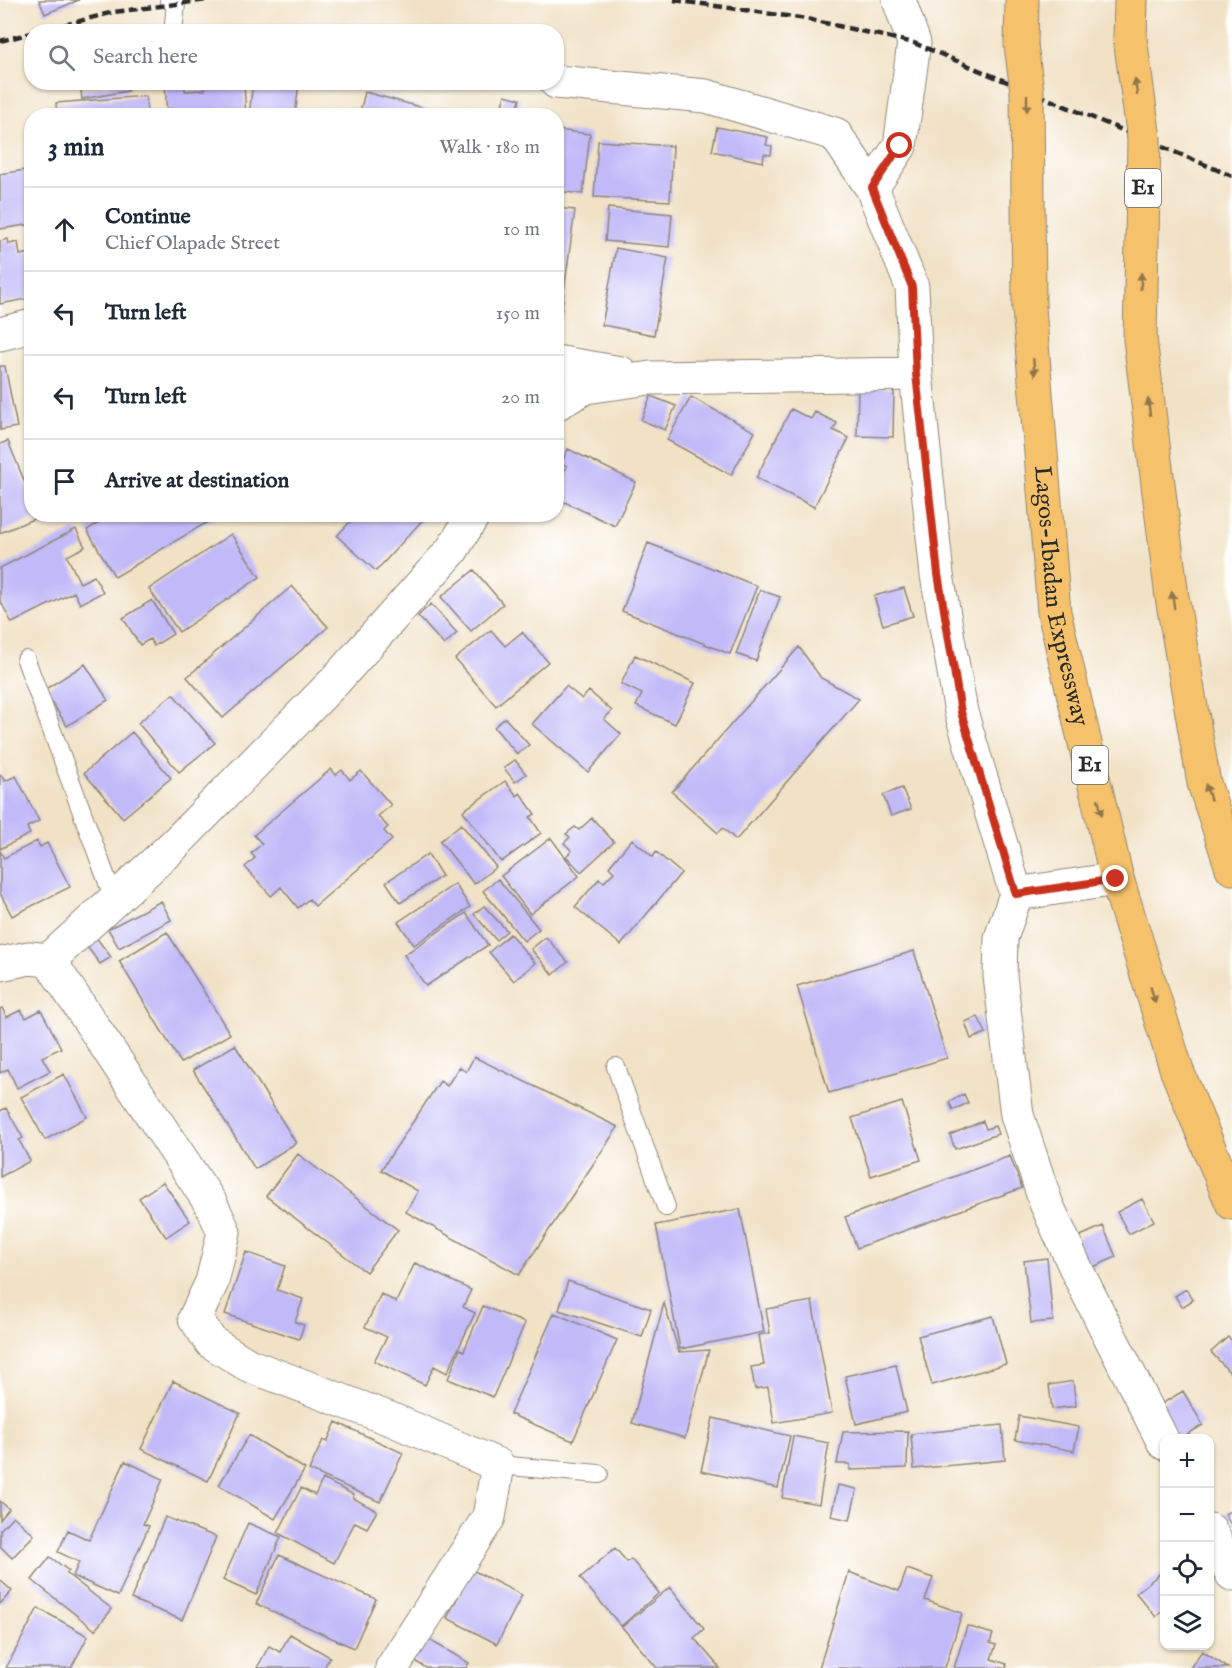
<!DOCTYPE html>
<meta charset="utf-8">
<style>
:root{--surface:#fff;--page:#f2f2f3;--text:#1f2937;--muted:#747a83;--line:#e0e1e3}
body{margin:0;font-family:"IM FELL English",serif;background:var(--page);color:var(--text)}
.controls{position:absolute;right:18px;bottom:18px;display:grid;overflow:hidden;border-radius:12px;box-shadow:0 2px 4px #0004}
.controls button{width:54px;height:54px;display:grid;place-items:center;padding:0;border:0;border-bottom:2px solid var(--line);background:var(--surface);color:var(--text);font:30px sans-serif}
.stop{position:absolute;width:18px;height:18px;margin:-14px;border:4px solid #c8321e;border-radius:50%;background:#fff}
.stop.end{background:#c8321e;border-color:#fff;box-shadow:0 2px 6px #0008}
.list{margin:0;padding:0;list-style:none}
h2{display:flex;justify-content:space-between;align-items:center;height:78px;margin:0;padding:0 24px;font-size:26px}
h2 small{font-size:20px;font-weight:400;color:var(--muted)}
.list li{display:grid;grid-template-columns:39px 1fr auto;gap:18px;align-items:center;box-sizing:border-box;height:84px;padding:0 24px;border-top:2px solid var(--line)}
.list b{display:block;font-size:22px;white-space:nowrap}
.list p{margin:0;font-size:20px;white-space:nowrap;color:var(--muted)}
.list em{font-size:20px;font-style:normal;color:var(--muted)}
.icon{flex:none;width:33px;height:33px;fill:none;stroke:currentColor;stroke-width:2;stroke-linecap:round;stroke-linejoin:round}
.map{position:relative;flex:none;width:1232px;height:1668px;overflow:hidden}
.search{position:absolute;background:var(--surface);box-shadow:0 2px 4px #0004;left:24px;top:24px;width:540px;height:66px;display:flex;align-items:center;gap:15px;box-sizing:border-box;padding:0 21px;border-radius:24px;color:var(--muted);font-size:22px}
.panel{position:absolute;background:var(--surface);box-shadow:0 2px 4px #0004;left:24px;top:108px;width:540px;height:414px;border-radius:24px}
.map>svg:first-child{display:block}
.building{fill:#c1b9f8}
.lines{fill:none;stroke-linecap:round;stroke-linejoin:round}
.lane-casing{stroke:#8e8678;stroke-width:20}
.street-casing{stroke:#8e8678;stroke-width:35}
.highway-casing{stroke:#8e8678;stroke-width:35}
.lane{stroke:#fff;stroke-width:18}
.street{stroke:#fff;stroke-width:33}
.highway{stroke:#f5c16b;stroke-width:33}
.rail{stroke:#2b2b2b;stroke-width:4.5;stroke-dasharray:9 4.5;stroke-linecap:butt}
.highway-bridge-casing{stroke:#8e8678;stroke-width:35;stroke-linecap:butt}
.highway-bridge{stroke:#f5c16b;stroke-width:33}
.oneway{fill:#90764b}
.route{stroke:#c8321e;stroke-width:8}
.labels{text-anchor:middle;dominant-baseline:central;stroke-width:4.5;stroke-linejoin:round;paint-order:stroke}
.shield{fill:#fff;stroke:#6b6b6b;stroke-width:1.5}
.shield-label{font-size:22px;font-weight:bold;fill:#2b2b2b}
.street-label{font-size:24px;fill:#2b2b2b;stroke:#fff}
</style>
<div class="map">
<svg width="1232" height="1668" viewBox="0 0 1232 1668">
<rect width="100%" height="100%" fill="#fff"/>
<filter id="ink" filterUnits="userSpaceOnUse"><feTurbulence type="fractalNoise" baseFrequency=".0167" numOctaves="2"/><feDisplacementMap in="SourceGraphic" scale="12" xChannelSelector="R" yChannelSelector="G"/><feConvolveMatrix kernelMatrix="1 2 1 2 8 2 1 2 1" color-interpolation-filters="sRGB"/></filter>
<filter id="wash" filterUnits="userSpaceOnUse"><feTurbulence type="fractalNoise" baseFrequency=".008" numOctaves="4" result="noise"/><feDisplacementMap in="SourceGraphic" scale="24" xChannelSelector="R" yChannelSelector="G"/><feGaussianBlur stdDeviation="1.35" result="paint"/><feColorMatrix in="noise" values="0 0 0 0 0 0 0 0 0 0 0 0 0 0 0 0 0 1.4 0 .05"/><feComposite in="paint" operator="in"/></filter>
<g filter="url(#wash)">
<rect width="100%" height="100%" fill="#f1e2c6"/>
<g id="blocks">
<path class="building" d="M 39,0 L 79,0 L 45,14 Z
M 185,82 L 185,91 L 205,90 L 205,82 L 226,82 L 226,84 L 244,83 L 246,116 L 167,116 L 165,83 Z
M 253,82 L 299,82 L 295,116 L 249,116 Z
M 127,83 L 128,91 L 82,99 L 81,90 Z
M 365,92 L 435,111 L 434,116 L 359,116 Z
M 505,95 L 520,99 L 516,116 L 499,116 Z
M 146,96 L 147,116 L 57,116 L 56,103 Z
M 461,109 L 484,115 L 484,116 L 459,116 Z
M 717,127 L 768,137 L 766,145 L 772,146 L 771,155 L 764,154 L 763,162 L 712,151 Z
M 556,130 L 590,134 L 583,194 L 556,191 Z
M 598,141 L 673,146 L 670,201 L 594,197 Z
M 32,169 L 32,224 L 0,229 L 0,174 Z
M 556,208 L 575,210 L 560,322 L 556,322 Z
M 608,208 L 672,214 L 669,247 L 605,241 Z
M 8,239 L 9,244 L 18,242 L 20,255 L 30,253 L 32,260 L 32,298 L 0,304 L 0,241 Z
M 616,248 L 668,258 L 654,335 L 602,325 Z
M 0,366 L 5,366 L 17,427 L 0,430 Z
M 858,387 L 894,388 L 893,437 L 857,436 Z
M 651,396 L 676,406 L 665,430 L 641,420 Z
M 691,397 L 755,432 L 731,475 L 667,440 Z
M 791,409 L 811,419 L 815,412 L 837,423 L 833,430 L 849,438 L 814,507 L 756,478 Z
M 8,441 L 32,500 L 32,514 L 37,514 L 38,517 L 0,533 L 0,444 Z
M 568,449 L 636,482 L 615,526 L 556,498 L 556,470 L 561,472 L 558,478 L 561,479 L 567,466 L 561,463 Z
M 113,514 L 221,514 L 115,577 L 87,530 Z
M 357,514 L 428,514 L 376,571 L 337,536 Z
M 76,529 L 85,547 L 67,556 L 80,583 L 94,576 L 103,592 L 80,604 L 74,592 L 12,623 L 0,600 L 0,568 Z
M 231,534 L 260,577 L 179,632 L 149,589 Z
M 648,543 L 757,586 L 730,654 L 622,611 Z
M 474,570 L 503,604 L 471,631 L 441,597 Z
M 292,586 L 328,627 L 223,718 L 187,677 Z
M 904,588 L 913,616 L 883,625 L 874,596 Z
M 760,590 L 780,597 L 756,661 L 736,654 Z
M 152,600 L 173,634 L 154,646 L 150,639 L 140,645 L 123,618 Z
M 431,604 L 457,633 L 444,645 L 418,616 Z
M 491,630 L 505,646 L 522,632 L 548,662 L 496,706 L 455,659 Z
M 799,647 L 821,678 L 859,699 L 736,840 L 723,828 L 718,833 L 672,792 Z
M 635,655 L 695,683 L 675,724 L 636,706 L 642,694 L 621,684 Z
M 85,664 L 108,700 L 67,726 L 44,690 Z
M 566,686 L 582,699 L 589,691 L 612,711 L 604,719 L 621,734 L 588,772 L 532,724 Z
M 173,694 L 215,743 L 179,772 L 138,723 Z
M 505,718 L 529,745 L 517,754 L 494,727 Z
M 132,732 L 171,778 L 123,818 L 84,773 Z
M 515,760 L 526,774 L 515,782 L 504,768 Z
M 331,769 L 336,775 L 342,770 L 350,780 L 361,771 L 391,805 L 378,816 L 388,827 L 384,831 L 392,840 L 315,906 L 309,899 L 298,908 L 281,887 L 271,896 L 245,867 L 255,858 L 251,853 L 262,844 L 254,835 Z
M 1,775 L 5,781 L 16,776 L 39,821 L 27,827 L 30,834 L 0,849 L 0,776 Z
M 505,781 L 517,796 L 520,793 L 535,814 L 530,817 L 541,833 L 501,862 L 463,811 Z
M 902,788 L 911,809 L 891,816 L 883,795 Z
M 592,818 L 614,842 L 581,872 L 566,856 L 572,851 L 564,843 L 570,837 L 566,834 L 575,827 L 579,830 Z
M 461,824 L 496,867 L 474,884 L 440,841 Z
M 551,838 L 579,876 L 530,914 L 501,876 Z
M 632,839 L 653,857 L 656,852 L 681,873 L 621,945 L 575,907 L 599,879 L 604,882 L 614,872 L 609,867 Z
M 37,841 L 40,847 L 47,843 L 70,887 L 12,916 L 0,893 L 0,851 L 4,858 Z
M 428,854 L 442,876 L 400,903 L 386,882 Z
M 498,879 L 539,929 L 524,941 L 483,891 Z
M 455,884 L 470,907 L 414,945 L 398,922 Z
M 161,901 L 171,920 L 119,948 L 108,929 Z
M 484,906 L 507,931 L 496,940 L 474,914 Z
M 466,913 L 488,945 L 426,986 L 404,955 Z
M 167,932 L 230,1034 L 181,1063 L 119,961 Z
M 510,934 L 535,963 L 514,981 L 489,952 Z
M 95,936 L 111,957 L 100,964 L 85,944 Z
M 546,937 L 568,962 L 553,975 L 531,949 Z
M 914,951 L 947,1058 L 829,1093 L 797,986 Z
M 2,1008 L 7,1017 L 21,1010 L 26,1018 L 41,1010 L 61,1048 L 42,1057 L 50,1071 L 17,1088 L 8,1069 L 0,1073 L 0,1009 Z
M 978,1017 L 986,1033 L 971,1039 L 965,1022 Z
M 235,1045 L 296,1143 L 255,1169 L 193,1070 Z
M 474,1057 L 618,1127 L 519,1275 L 406,1212 L 418,1191 L 381,1170 L 440,1081 L 447,1086 L 459,1067 L 466,1072 Z
M 64,1074 L 87,1117 L 45,1140 L 21,1097 Z
M 964,1094 L 968,1103 L 953,1110 L 949,1102 Z
M 902,1102 L 921,1160 L 871,1176 L 852,1118 Z
M 6,1108 L 23,1138 L 19,1140 L 30,1161 L 0,1177 L 0,1111 Z
M 983,1121 L 986,1129 L 995,1126 L 998,1134 L 955,1149 L 950,1135 Z
M 298,1154 L 398,1230 L 366,1272 L 266,1196 Z
M 1010,1156 L 1022,1188 L 857,1248 L 845,1217 Z
M 163,1182 L 190,1221 L 166,1237 L 139,1198 Z
M 1142,1199 L 1154,1221 L 1129,1234 L 1117,1212 Z
M 740,1209 L 764,1332 L 680,1349 L 656,1225 Z
M 1103,1226 L 1116,1257 L 1089,1269 L 1076,1238 Z
M 246,1252 L 285,1266 L 277,1290 L 303,1299 L 295,1322 L 304,1325 L 299,1339 L 225,1314 Z
M 1047,1258 L 1053,1321 L 1031,1323 L 1024,1261 Z
M 415,1263 L 471,1290 L 463,1307 L 475,1313 L 447,1373 L 434,1366 L 425,1385 L 374,1361 L 387,1337 L 365,1327 L 381,1294 L 396,1302 Z
M 568,1281 L 651,1309 L 642,1337 L 559,1310 Z
M 1186,1289 L 1193,1300 L 1182,1307 L 1175,1296 Z
M 812,1301 L 832,1413 L 774,1423 L 768,1387 L 755,1389 L 751,1367 L 764,1365 L 759,1335 L 770,1333 L 766,1309 Z
M 664,1303 L 679,1352 L 709,1350 L 685,1438 L 632,1423 Z
M 483,1306 L 525,1323 L 493,1397 L 448,1379 L 460,1349 L 464,1351 Z
M 554,1313 L 617,1340 L 573,1441 L 510,1414 Z
M 993,1316 L 1006,1364 L 932,1385 L 918,1336 Z
M 1228,1337 L 1232,1341 L 1232,1375 L 1211,1352 Z
M 896,1365 L 907,1412 L 856,1424 L 845,1376 Z
M 173,1381 L 240,1413 L 208,1481 L 141,1449 Z
M 1073,1381 L 1076,1406 L 1052,1409 L 1049,1385 Z
M 1183,1391 L 1203,1425 L 1181,1438 L 1178,1438 L 1158,1406 Z
M 1019,1416 L 1079,1427 L 1074,1451 L 1015,1440 Z
M 713,1418 L 790,1436 L 778,1488 L 701,1471 Z
M 336,1422 L 403,1453 L 380,1502 L 309,1470 L 323,1440 L 327,1442 Z
M 1002,1425 L 1005,1460 L 914,1469 L 911,1434 Z
M 908,1431 L 907,1468 L 850,1470 L 850,1464 L 837,1464 L 843,1432 Z
M 249,1435 L 305,1469 L 275,1519 L 219,1485 Z
M 793,1436 L 829,1443 L 819,1504 L 782,1498 Z
M 125,1461 L 163,1479 L 143,1524 L 149,1526 L 118,1596 L 73,1576 L 79,1562 L 58,1552 L 68,1530 L 89,1540 Z
M 323,1479 L 354,1495 L 353,1498 L 377,1511 L 367,1528 L 355,1522 L 334,1563 L 278,1533 L 301,1488 L 315,1495 Z
M 838,1485 L 857,1489 L 850,1520 L 831,1516 Z
M 0,1501 L 9,1509 L 0,1520 Z
M 1232,1510 L 1232,1527 L 1225,1514 Z
M 13,1516 L 34,1535 L 12,1558 L 0,1546 L 0,1530 Z
M 165,1517 L 216,1537 L 182,1620 L 131,1599 Z
M 248,1523 L 281,1537 L 256,1595 L 223,1580 Z
M 615,1548 L 627,1562 L 631,1559 L 659,1593 L 621,1626 L 580,1578 Z
M 279,1555 L 376,1599 L 354,1648 L 256,1604 Z
M 50,1557 L 69,1571 L 66,1573 L 112,1609 L 95,1630 L 32,1580 Z
M 907,1569 L 933,1578 L 925,1600 L 962,1613 L 945,1668 L 819,1668 L 849,1572 L 899,1591 Z
M 472,1570 L 522,1595 L 497,1644 L 447,1618 Z
M 1162,1572 L 1164,1576 L 1164,1609 L 1156,1617 L 1136,1593 Z
M 0,1580 L 12,1591 L 0,1604 Z
M 670,1587 L 704,1629 L 694,1638 L 720,1668 L 657,1668 L 622,1627 Z
M 38,1608 L 88,1636 L 71,1668 L 6,1668 Z
M 967,1626 L 993,1634 L 990,1643 L 996,1645 L 991,1659 L 1007,1664 L 1006,1668 L 954,1668 Z
M 290,1634 L 330,1657 L 324,1668 L 257,1668 L 269,1646 L 280,1652 Z
M 426,1638 L 469,1663 L 466,1668 L 426,1668 L 413,1660 Z
M 1202,1651 L 1228,1668 L 1190,1668 Z"/>
</g>
</g>
<g filter="url(#ink)">
<use href="#blocks" fill-opacity="0" stroke="#8e8678" stroke-width="1.5"/>
<g class="lines">
<g class="lane-casing">
<path id="lane" d="M 169,0 L 176,4 L 173,32
M 26,660 L 114,899
M 616,1067 L 666,1207
M 498,1465 L 599,1474"/>
</g>
<g class="street-casing">
<path id="street" d="M 556,82 L 706,96 L 835,134 L 872,188 L 912,287 L 916,374 L 937,575 L 961,712 L 1016,894 L 1117,879
M 872,188 L 900,146 L 914,43 L 899,0
M 0,334 L 32,326
M 556,362 L 621,373
M 556,404 L 586,387 L 650,378 L 916,374
M 1016,894 L 1001,938 L 1000,976 L 1017,1115 L 1046,1203 L 1078,1273 L 1164,1443
M 49,960 L 211,1204 L 224,1232 L 212,1282 L 195,1318 L 211,1342 L 248,1365 L 393,1420 L 498,1465 L 489,1517 L 392,1668
M 0,964 L 29,958 L 49,960 L 173,846 L 335,681 L 452,550 L 474,514
M 1210,1530 L 1232,1574"/>
</g>
<g class="highway-casing">
<g id="highway">
<path d="M 1130,38 L 1131,0"/>
<path d="M 1021,45 L 1022,0"/>
<path id="s1" d="M 1029,308 L 1054,612 L 1117,879 L 1177,1071 L 1232,1203"/>
<path d="M 1140,339 L 1172,597 L 1204,783 L 1232,868"/>
</g>
</g>
<use href="#lane" class="lane"/>
<use href="#street" class="street"/>
<use href="#highway" class="highway"/>
<path class="rail" d="M 674,0 L 807,19 L 914,43 L 1232,176
M 37,32 L 114,12 L 207,0
M 0,41 L 32,33"/>
<g class="highway-bridge-casing">
<path id="highway-bridge" d="M 1130,38 L 1144,139 L 1140,339
M 1021,45 L 1027,91 L 1029,308"/>
</g>
<use href="#highway-bridge" class="highway-bridge"/>
</g>
<defs><path id="oneway-solid" d="M-6-.8H1V-3.2L6.5 0L1 3.2V.8H-6Z" transform="scale(1.5)"/></defs>
<g class="oneway">
<use href="#oneway-solid" transform="translate(1136 87) rotate(-98)"/>
<use href="#oneway-solid" transform="translate(1027 103) rotate(90)"/>
<use href="#oneway-solid" transform="translate(1141 281) rotate(-89)"/>
<use href="#oneway-solid" transform="translate(1034 367) rotate(85)"/>
<use href="#oneway-solid" transform="translate(1149 407) rotate(-97)"/>
<use href="#oneway-solid" transform="translate(1173 600) rotate(-99)"/>
<use href="#oneway-solid" transform="translate(1208 792) rotate(-108)"/>
<use href="#oneway-solid" transform="translate(1100 807) rotate(77)"/>
<use href="#oneway-solid" transform="translate(1153 995) rotate(73)"/>
</g>
</g>
<g class="lines" filter="url(#ink)">
<path class="route" d="M 900,146 L 872,188 L 912,287 L 916,374 L 938,574 L 961,712 L 1016,894 L 1116,879"/>
</g>
<g class="labels">
<g class="shield">
<rect x="1125" y="169" width="36" height="38" rx="4.5"/>
<rect x="1072" y="746" width="36" height="38" rx="4.5"/>
</g>
<g class="shield-label">
<text x="1143" y="188">E1</text>
<text x="1090" y="765">E1</text>
</g>
<g class="street-label">
<text stroke="none"><textPath href="#s1" startOffset="290">Lagos-Ibadan Expressway</textPath></text>
</g>
</g>
</svg>
<div class="controls">
<button>+</button>
<button>−</button>
<button><svg class="icon" aria-label="locate" viewBox="0 0 24 24"><circle cx="12" cy="12" r="6"/><path d="M12 2v4M12 18v4M2 12h4M18 12h4"/></svg></button>
<button><svg class="icon" aria-label="layers" viewBox="0 0 24 24"><path d="M12 4l9 5-9 5-9-5zM3 14l9 5 9-5"/></svg></button>
</div>
<div class="stop" style="left:900px;top:146px"></div>
<div class="stop end" style="left:1116px;top:879px"></div>
<div class="search"><svg class="icon" aria-label="search" viewBox="0 0 24 24"><circle cx="10" cy="10" r="6"/><path d="M15 15l6 6"/></svg>Search here</div>
<section class="panel">
<h2>3 min<small>Walk · 180 m</small></h2>
<ul class="list">
<li><svg class="icon" aria-label="ahead" viewBox="0 0 24 24"><path d="M12 20V5M6 11l6-6 6 6"/></svg><div><b>Continue</b><p>Chief Olapade Street</p></div><em>10 m</em></li>
<li><svg class="icon" aria-label="left" viewBox="0 0 24 24"><path d="M17 20v-9H6M10 6l-5 5 5 5"/></svg><div><b>Turn left</b></div><em>150 m</em></li>
<li><svg class="icon" aria-label="left" viewBox="0 0 24 24"><path d="M17 20v-9H6M10 6l-5 5 5 5"/></svg><div><b>Turn left</b></div><em>20 m</em></li>
<li><svg class="icon" aria-label="arrive" viewBox="0 0 24 24"><path d="M6 21V4h12l-3 4 3 4H6"/></svg><div><b>Arrive at destination</b></div></li>
</ul>
</section>
</div>
